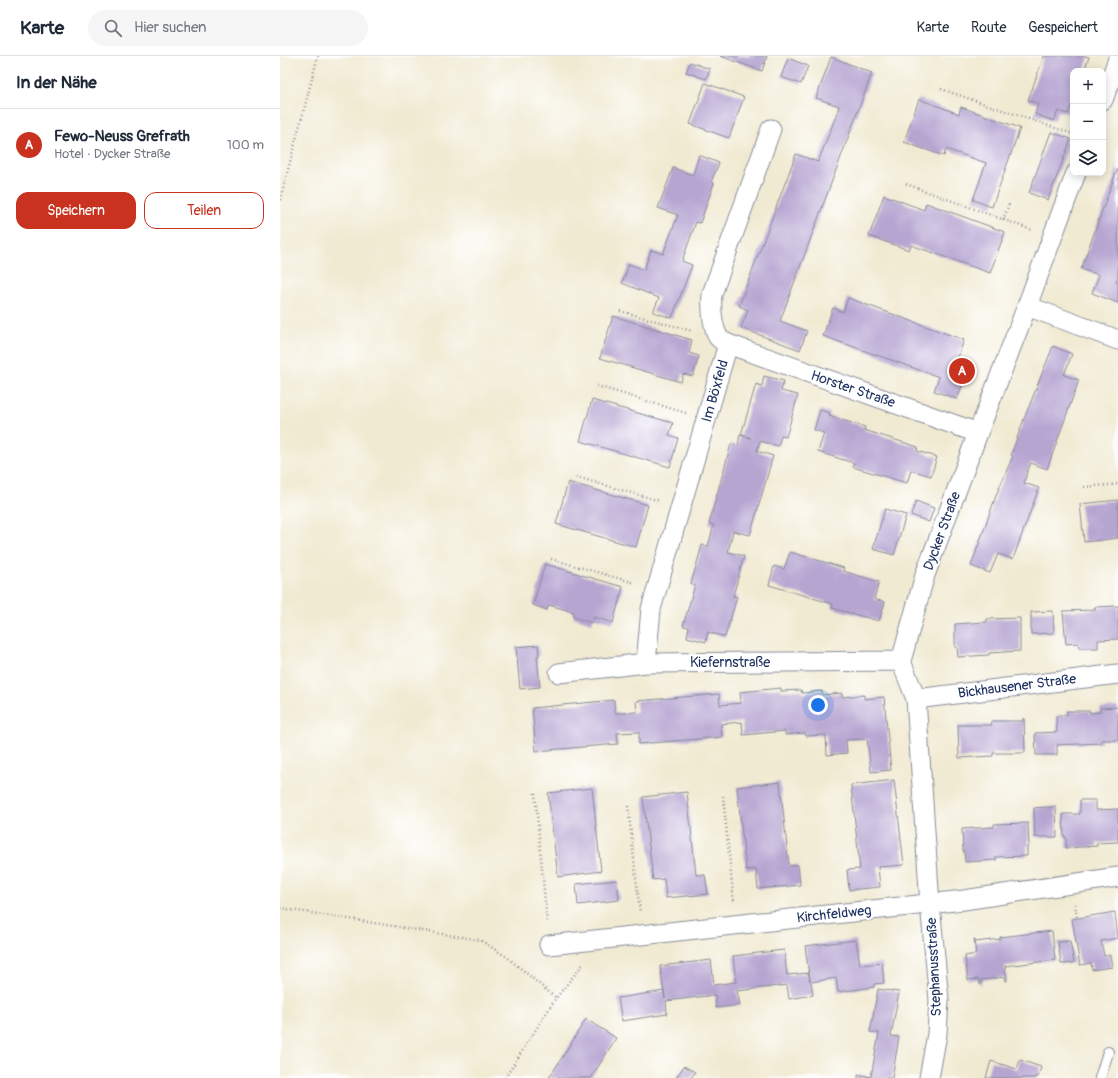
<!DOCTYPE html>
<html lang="de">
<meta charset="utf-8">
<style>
:root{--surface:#fff;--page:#f6f6f7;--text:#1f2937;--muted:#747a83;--line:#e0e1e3;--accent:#c8321e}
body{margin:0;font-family:Pangolin,sans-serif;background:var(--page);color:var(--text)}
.controls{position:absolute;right:12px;top:12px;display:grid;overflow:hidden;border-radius:8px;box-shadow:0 2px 10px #0003}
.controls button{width:36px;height:36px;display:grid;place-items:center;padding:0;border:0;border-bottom:1px solid var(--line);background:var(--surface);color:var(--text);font:20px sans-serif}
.you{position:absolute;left:538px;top:649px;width:14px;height:14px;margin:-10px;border:3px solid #fff;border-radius:50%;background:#1a73e8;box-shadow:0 0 0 6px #1a73e833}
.badge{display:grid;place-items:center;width:26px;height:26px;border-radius:50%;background:var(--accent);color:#fff;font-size:13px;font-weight:700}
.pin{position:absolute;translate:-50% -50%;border:2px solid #fff;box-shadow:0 1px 4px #0006}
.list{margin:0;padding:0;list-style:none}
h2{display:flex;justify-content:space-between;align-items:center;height:52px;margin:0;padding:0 16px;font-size:17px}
h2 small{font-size:13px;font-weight:400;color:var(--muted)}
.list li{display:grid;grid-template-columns:26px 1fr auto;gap:12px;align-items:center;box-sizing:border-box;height:72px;padding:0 16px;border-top:1px solid var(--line)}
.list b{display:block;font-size:15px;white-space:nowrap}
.list p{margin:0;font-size:13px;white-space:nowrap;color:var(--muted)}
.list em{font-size:13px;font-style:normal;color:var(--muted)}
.actions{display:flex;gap:8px;padding:12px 16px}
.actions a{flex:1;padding:9px 0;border:1px solid var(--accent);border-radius:12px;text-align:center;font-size:14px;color:var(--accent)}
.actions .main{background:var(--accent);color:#fff}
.icon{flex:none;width:22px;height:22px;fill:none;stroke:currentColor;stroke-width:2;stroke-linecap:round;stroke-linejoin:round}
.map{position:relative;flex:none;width:838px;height:1022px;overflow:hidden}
header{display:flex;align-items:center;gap:24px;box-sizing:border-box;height:56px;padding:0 20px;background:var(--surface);border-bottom:1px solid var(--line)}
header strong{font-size:19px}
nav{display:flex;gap:22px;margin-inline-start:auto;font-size:14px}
.search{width:280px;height:36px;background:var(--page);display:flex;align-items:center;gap:10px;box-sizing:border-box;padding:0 14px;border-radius:22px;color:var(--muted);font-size:15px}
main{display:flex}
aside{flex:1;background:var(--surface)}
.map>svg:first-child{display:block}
.building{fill:#b6a4d1}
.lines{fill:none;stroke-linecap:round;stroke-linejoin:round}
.service-casing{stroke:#868c98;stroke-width:12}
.minor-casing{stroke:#868c98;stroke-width:21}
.path{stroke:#868c98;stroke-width:2.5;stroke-dasharray:1 3;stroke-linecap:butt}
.service{stroke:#fff;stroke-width:10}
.minor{stroke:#fff;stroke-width:19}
.labels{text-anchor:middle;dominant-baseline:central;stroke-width:4;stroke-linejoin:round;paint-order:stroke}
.street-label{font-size:14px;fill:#1b2f5e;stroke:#fff}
</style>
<header>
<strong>Karte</strong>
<div class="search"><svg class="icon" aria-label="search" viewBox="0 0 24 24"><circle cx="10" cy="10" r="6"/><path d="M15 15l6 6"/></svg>Hier suchen</div>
<nav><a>Karte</a><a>Route</a><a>Gespeichert</a></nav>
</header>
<main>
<aside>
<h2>In der Nähe<small></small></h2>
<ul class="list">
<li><span class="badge">A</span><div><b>Fewo-Neuss Grefrath</b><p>Hotel · Dycker Straße</p></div><em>100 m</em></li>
</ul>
<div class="actions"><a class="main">Speichern</a><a>Teilen</a></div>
</aside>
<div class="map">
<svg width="838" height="1022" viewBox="0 0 838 1022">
<rect width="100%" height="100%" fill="#fff"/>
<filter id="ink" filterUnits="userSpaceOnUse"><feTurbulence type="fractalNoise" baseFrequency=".025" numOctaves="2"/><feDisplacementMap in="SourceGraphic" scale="8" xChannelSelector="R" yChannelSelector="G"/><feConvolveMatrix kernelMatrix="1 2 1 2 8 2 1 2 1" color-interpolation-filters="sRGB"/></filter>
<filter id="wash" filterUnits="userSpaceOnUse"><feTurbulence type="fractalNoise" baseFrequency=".012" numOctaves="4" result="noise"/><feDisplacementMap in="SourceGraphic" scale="16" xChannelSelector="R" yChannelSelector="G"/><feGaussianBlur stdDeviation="0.9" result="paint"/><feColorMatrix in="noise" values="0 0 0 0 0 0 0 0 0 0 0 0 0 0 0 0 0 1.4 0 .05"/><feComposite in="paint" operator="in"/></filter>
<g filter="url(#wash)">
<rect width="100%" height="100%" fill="#f1ead2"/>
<g id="blocks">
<path class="building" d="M 440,0 L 487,0 L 482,15 Z
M 764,0 L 805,0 L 809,1 L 804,15 L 793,15 L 793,45 L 788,58 L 778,55 L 774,65 L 755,58 L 758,48 L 748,44 Z
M 551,1 L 592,17 L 500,265 L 527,275 L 520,294 L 461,272 L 468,254 L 459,250 L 516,98 L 538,106 L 556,60 L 559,50 L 536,42 Z
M 508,2 L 528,10 L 521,28 L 501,21 Z
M 410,6 L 430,13 L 426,23 L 406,16 Z
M 425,27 L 464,41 L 449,82 L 410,68 Z
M 639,43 L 679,58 L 681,51 L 740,72 L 712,151 L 693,144 L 706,107 L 666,93 L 664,100 L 624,86 Z
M 771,76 L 791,83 L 768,144 L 749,137 Z
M 419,99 L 439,107 L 431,126 L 434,127 L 420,167 L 416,166 L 402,205 L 412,209 L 392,262 L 373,256 L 379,242 L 342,227 L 349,208 L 364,214 L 371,194 L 383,198 L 398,159 L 378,152 L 393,112 L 413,119 Z
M 838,111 L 838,221 L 836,225 L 838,226 L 838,247 L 812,237 L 819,219 L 801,213 Z
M 604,139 L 644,154 L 646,147 L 725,176 L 710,217 L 631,189 L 629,194 L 589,180 Z
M 568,242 L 684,284 L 677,304 L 690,310 L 677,343 L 654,335 L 659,321 L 543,280 L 553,252 L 563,256 Z
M 333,260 L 412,284 L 409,297 L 419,300 L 413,320 L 403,318 L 401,326 L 320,302 Z
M 773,290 L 792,298 L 784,319 L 799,324 L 767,413 L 751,407 L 747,416 L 744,427 L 759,432 L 733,503 L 718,498 L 710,517 L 691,510 L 717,437 L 733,400 L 731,399 L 744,363 Z
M 484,320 L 504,325 L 501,335 L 518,339 L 506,381 L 501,380 L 498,390 L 480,385 L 477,395 L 493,400 L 476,459 L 470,479 L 453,475 L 448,496 L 464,500 L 453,540 L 457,541 L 445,581 L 428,576 L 426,586 L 407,581 L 409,571 L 403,570 L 415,529 L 411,528 L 422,489 L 428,490 L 434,469 L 429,468 L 451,388 L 458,390 L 460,379 L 471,382 L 461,379 L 476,328 L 482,330 Z
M 312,344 L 393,367 L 389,379 L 398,382 L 390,411 L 300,385 Z
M 540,354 L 550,357 L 549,360 L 585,371 L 584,374 L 638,391 L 637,395 L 657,401 L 651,420 L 631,414 L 627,427 L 573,411 L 574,407 L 538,396 L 544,377 L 534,374 Z
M 288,426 L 368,449 L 356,491 L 276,468 Z
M 838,444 L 838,482 L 804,486 L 800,448 Z
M 636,445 L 654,452 L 649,466 L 631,459 Z
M 605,453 L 626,459 L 614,499 L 593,493 Z
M 510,496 L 564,512 L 563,515 L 599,526 L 594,543 L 605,546 L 599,565 L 552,552 L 553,548 L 489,529 L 494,510 L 504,513 Z
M 265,508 L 343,531 L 333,567 L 314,561 L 312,567 L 293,561 L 294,556 L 269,549 L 267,554 L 253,549 Z
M 838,550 L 838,583 L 818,584 L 818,592 L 799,592 L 798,587 L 786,588 L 783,555 L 815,554 L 815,551 Z
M 773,555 L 774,577 L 751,578 L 751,556 Z
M 740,562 L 740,595 L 709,597 L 709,599 L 678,601 L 677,591 L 675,591 L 675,568 L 707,566 L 707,563 Z
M 258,589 L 259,600 L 257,600 L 260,631 L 240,633 L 236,591 Z
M 501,632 L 501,635 L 521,634 L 522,637 L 542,635 L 542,639 L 562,637 L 562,641 L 584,639 L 584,643 L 604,641 L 611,714 L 591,716 L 587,683 L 566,684 L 567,697 L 547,699 L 546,679 L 526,680 L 525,677 L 505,679 L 505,675 L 463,679 L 462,666 L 441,668 L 442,681 L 359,688 L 359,676 L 337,677 L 338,688 L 256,695 L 252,652 L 334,644 L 335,657 L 346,657 L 357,656 L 356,645 L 439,638 L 440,649 L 450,648 L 461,647 L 460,636 Z
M 838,651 L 838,684 L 821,684 L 821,687 L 777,689 L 777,699 L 756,699 L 755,677 L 777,676 L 776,660 L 787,659 L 787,655 L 810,655 L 810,657 L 820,656 L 820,652 Z
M 743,662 L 744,662 L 745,697 L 713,697 L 713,700 L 679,702 L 678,669 L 712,669 L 711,665 L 743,665 Z
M 614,724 L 624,809 L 598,811 L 600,831 L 569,834 L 567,814 L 580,813 L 571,729 Z
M 500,726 L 509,810 L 518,809 L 520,829 L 478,833 L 476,813 L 466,814 L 457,731 Z
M 312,732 L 321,815 L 278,821 L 268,737 Z
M 407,736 L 416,819 L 425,819 L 428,838 L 386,842 L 384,823 L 373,824 L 363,741 Z
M 800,744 L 816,744 L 816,754 L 838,753 L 838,786 L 817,787 L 817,790 L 786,792 L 786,781 L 784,781 L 783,758 L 800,758 Z
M 765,751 L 776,751 L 777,781 L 755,781 L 754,752 Z
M 748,767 L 749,790 L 747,790 L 747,800 L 716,801 L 716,804 L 685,806 L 684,795 L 683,795 L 682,773 L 714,771 L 714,768 Z
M 337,824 L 339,844 L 298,849 L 296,828 Z
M 835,856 L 838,882 L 821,885 L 824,900 L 830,899 L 832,911 L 812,914 L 811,907 L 800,909 L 792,863 Z
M 772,875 L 775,904 L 725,910 L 727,925 L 725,925 L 725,921 L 701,924 L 702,928 L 700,929 L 699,923 L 688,924 L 685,900 L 696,898 L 694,883 L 695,883 L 695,886 L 720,883 L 720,881 Z
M 576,884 L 580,909 L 602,907 L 604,927 L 594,928 L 594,931 L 558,936 L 556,922 L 531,926 L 533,939 L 509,943 L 507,929 L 457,935 L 460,949 L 436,952 L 435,939 L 386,945 L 387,958 L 342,965 L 338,942 L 384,935 L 385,943 L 380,910 L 431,904 L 434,929 L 456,926 L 453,900 L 504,894 L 507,919 L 529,917 L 530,925 L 525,890 Z
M 790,885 L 794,907 L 781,908 L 778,886 Z
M 598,933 L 619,936 L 611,980 L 619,981 L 612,1022 L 578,1022 L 578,1018 L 591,1021 L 599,977 L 590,976 Z
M 306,963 L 336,982 L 311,1022 L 269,1022 Z
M 740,1004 L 761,1011 L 758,1021 L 756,1020 L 756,1022 L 706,1022 L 711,1005 L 737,1013 Z
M 404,1010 L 415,1016 L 411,1022 L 396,1022 Z"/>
</g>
</g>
<g filter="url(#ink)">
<use href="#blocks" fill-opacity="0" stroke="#868c98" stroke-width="1"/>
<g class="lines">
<g class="service-casing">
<path id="service" d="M 820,1022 L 828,996"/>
</g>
<g class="minor-casing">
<path id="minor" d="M 823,44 L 838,3
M 747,250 L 838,284
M 448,288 L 698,377
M 366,607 L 371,553 L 448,288 C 445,286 440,284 438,281 C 432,268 431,252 432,238 L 491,73
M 279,617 L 366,607 L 621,605
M 636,643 L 838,618
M 269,889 L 684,844 L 838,821
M 649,1022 L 657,978 L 659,944 L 650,848 L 636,643 L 621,605 L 645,519 L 698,377 L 747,250 L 796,117"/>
</g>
<path class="path" d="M 661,33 L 793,78
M 626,128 L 752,174
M 0,144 L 38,0
M 723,164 L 729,148
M 340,255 L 412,275
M 317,330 L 406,357
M 296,421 L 380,445
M 804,431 L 838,428
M 271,503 L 355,527
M 255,737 L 267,867
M 443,740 L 454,847
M 348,750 L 360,857
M 795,848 L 797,862
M 0,852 L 200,884 L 227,901 L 276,942
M 225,1022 L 276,942 L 304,907"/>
<use href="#service" class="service"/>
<use href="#minor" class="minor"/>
</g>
</g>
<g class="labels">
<g class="street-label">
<text transform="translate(573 333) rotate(19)">Horster Straße</text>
<text transform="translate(435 335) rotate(-74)">Im Böxfeld</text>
<text transform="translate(662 475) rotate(-70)">Dycker Straße</text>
<text x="450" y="606">Kiefernstraße</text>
<text transform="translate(737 630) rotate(-7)">Bickhausener Straße</text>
<text transform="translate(554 858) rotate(-6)">Kirchfeldweg</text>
<text transform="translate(654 911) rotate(-93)">Stephanusstraße</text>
</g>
</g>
</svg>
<div class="controls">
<button>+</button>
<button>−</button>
<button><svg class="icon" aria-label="layers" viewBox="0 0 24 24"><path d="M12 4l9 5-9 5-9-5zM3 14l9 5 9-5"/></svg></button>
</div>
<div class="you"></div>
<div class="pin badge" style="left:682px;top:315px">A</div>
</div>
</main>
